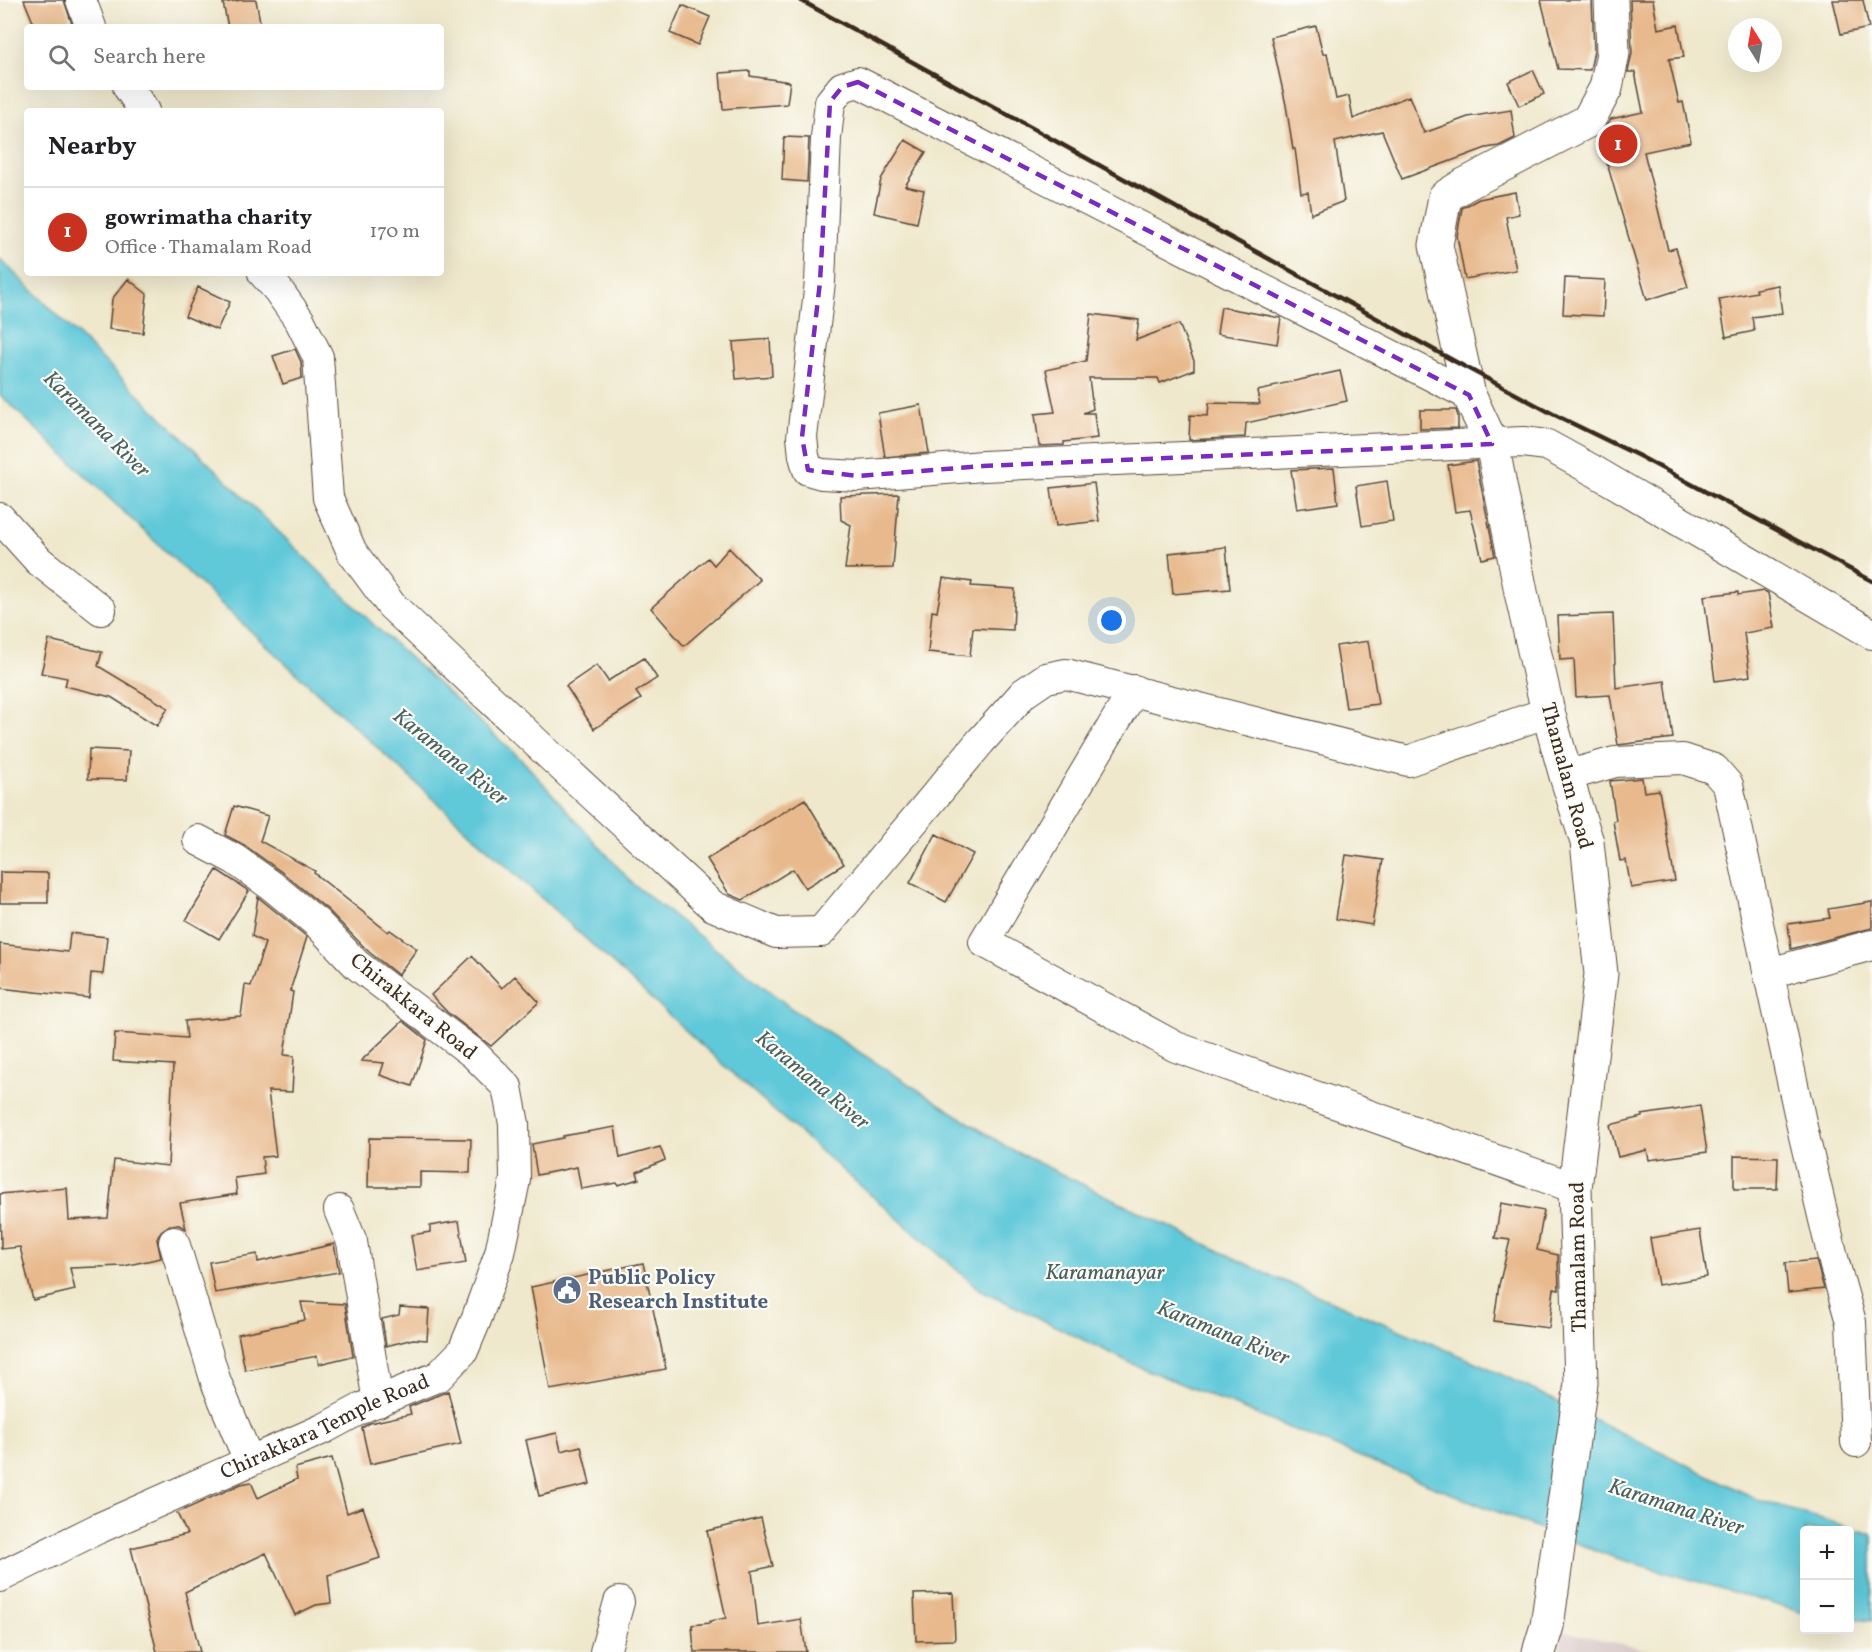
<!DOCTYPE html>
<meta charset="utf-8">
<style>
:root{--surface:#fff;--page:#f2f2f2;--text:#202124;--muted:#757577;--line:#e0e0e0;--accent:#c8321e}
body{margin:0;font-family:Vollkorn,serif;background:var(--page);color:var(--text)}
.controls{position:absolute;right:18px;bottom:18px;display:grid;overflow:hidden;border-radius:6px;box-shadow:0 6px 24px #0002}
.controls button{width:54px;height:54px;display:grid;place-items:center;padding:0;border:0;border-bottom:2px solid var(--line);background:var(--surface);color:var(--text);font:30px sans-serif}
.compass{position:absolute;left:1728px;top:18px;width:54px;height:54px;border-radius:50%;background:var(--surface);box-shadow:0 6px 24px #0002;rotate:349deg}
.you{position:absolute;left:1112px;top:621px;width:21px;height:21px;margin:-15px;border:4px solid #fff;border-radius:50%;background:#1a73e8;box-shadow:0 0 0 9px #1a73e833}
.badge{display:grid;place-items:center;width:39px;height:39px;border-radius:50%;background:var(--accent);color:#fff;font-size:20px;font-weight:700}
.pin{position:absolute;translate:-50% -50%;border:3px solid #fff;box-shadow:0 2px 6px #0006}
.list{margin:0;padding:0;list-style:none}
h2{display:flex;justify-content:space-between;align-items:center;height:78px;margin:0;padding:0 24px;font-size:26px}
h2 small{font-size:20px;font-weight:400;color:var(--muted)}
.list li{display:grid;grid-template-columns:39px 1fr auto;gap:18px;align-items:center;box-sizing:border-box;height:90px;padding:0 24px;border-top:2px solid var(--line)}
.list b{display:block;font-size:22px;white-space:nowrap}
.list p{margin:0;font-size:20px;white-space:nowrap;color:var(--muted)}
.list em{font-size:20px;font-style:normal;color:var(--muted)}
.icon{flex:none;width:33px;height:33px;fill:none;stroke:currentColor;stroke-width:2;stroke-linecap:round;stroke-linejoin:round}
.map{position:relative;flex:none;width:1872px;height:1652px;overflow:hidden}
.search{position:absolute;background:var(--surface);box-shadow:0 6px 24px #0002;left:24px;top:24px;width:420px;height:66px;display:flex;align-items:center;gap:15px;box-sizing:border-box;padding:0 21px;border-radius:6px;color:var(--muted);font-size:22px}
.panel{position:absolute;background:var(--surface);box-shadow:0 6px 24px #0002;left:24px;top:108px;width:420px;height:168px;border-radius:6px}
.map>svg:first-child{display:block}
.industrial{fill:#d2bfc0}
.water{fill:#5ec8d9;stroke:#4c797c;stroke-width:1.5}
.building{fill:#e8b98d}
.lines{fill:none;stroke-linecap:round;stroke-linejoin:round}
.minor-casing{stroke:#564638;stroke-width:32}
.tertiary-casing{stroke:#564638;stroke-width:35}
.minor{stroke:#fff;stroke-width:30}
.tertiary{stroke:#fff;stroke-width:33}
.rail{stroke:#3b2a1e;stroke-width:4.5}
.marked{fill:none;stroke:#7b2cbf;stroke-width:4.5;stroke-dasharray:12 8;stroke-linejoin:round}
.labels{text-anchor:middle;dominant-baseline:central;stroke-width:4.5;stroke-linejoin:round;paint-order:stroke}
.street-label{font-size:21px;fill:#3b2a1e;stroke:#fdfcf7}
.service-label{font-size:21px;font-weight:bold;fill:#4e5e75;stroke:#fdfcf7;text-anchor:start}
.water-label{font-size:22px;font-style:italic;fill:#47615f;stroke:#fdfcf7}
</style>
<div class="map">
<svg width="1872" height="1652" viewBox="0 0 1872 1652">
<rect width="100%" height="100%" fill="#fdfcf7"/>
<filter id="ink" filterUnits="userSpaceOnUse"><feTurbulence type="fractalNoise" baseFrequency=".0167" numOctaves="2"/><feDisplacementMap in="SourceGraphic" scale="12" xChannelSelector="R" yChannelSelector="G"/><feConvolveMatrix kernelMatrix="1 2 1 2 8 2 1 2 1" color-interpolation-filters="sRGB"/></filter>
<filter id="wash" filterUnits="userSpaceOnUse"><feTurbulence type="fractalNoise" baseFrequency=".008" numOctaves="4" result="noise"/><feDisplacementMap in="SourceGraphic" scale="24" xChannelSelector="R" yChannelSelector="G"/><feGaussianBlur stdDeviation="1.35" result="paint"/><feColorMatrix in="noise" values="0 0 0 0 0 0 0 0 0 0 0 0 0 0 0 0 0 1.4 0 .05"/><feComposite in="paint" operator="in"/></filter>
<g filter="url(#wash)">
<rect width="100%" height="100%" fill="#efe8cc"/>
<path class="industrial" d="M 1563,1631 L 1657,1652 L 1558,1652 Z"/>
<path class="water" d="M 0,259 L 375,626 L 523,761 L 633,884 L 792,1009 L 1010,1149 L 1267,1274 L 1480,1364 L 1761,1501 L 1872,1534 L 1872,1620 L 1850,1618 L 1850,1530 L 1804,1530 L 1804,1613 L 1613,1557 L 1571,1541 L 1385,1467 L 1135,1365 L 979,1289 L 755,1094 L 233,615 L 0,395 Z"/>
<g id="blocks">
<path class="building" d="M 24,0 L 64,0 L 73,27 L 35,27 Z
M 241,0 L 256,0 L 261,27 L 228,27 L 223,3 Z
M 1541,0 L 1592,0 L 1594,51 L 1590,70 L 1558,69 Z
M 1630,0 L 1653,0 L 1658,29 L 1678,25 L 1684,57 L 1669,59 L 1679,103 L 1683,102 L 1691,142 L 1644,152 L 1668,250 L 1676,248 L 1688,287 L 1647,300 L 1599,136 L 1604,130 L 1611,119 L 1643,112 L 1635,72 L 1628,72 L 1632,53 Z
M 1833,0 L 1863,0 L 1869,28 L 1841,34 Z
M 682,5 L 710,17 L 698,45 L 670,33 Z
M 1316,26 L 1323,54 L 1327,53 L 1336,99 L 1349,96 L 1353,119 L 1409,96 L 1424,133 L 1468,117 L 1511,110 L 1515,138 L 1499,146 L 1486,148 L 1402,179 L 1382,131 L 1335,142 L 1344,201 L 1311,214 L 1308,192 L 1301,193 L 1295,149 L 1293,149 L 1286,105 L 1271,37 Z
M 1533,70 L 1544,94 L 1519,106 L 1508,82 Z
M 750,71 L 750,76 L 790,82 L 787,104 L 723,109 L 720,73 Z
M 784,137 L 809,138 L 807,182 L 782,180 Z
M 905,140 L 926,152 L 905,186 L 924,190 L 917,223 L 874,213 L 881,179 Z
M 1515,192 L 1519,214 L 1506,217 L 1516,270 L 1465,279 L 1457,236 L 1462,208 L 1479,199 Z
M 1565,278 L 1605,280 L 1603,316 L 1563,314 Z
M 128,279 L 147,294 L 143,333 L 109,329 L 112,299 Z
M 1778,285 L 1782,313 L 1752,317 L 1754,331 L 1726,337 L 1719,299 L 1757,292 L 1756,289 Z
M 198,287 L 230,302 L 217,330 L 185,316 Z
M 1221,307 L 1281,318 L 1277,344 L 1217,334 Z
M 1091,314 L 1139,320 L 1136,340 L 1179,324 L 1194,361 L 1194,370 L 1160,383 L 1158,378 L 1089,378 L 1093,409 L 1083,413 L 1094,413 L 1097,438 L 1064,442 L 1064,445 L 1039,446 L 1035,414 L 1055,412 L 1046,370 L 1086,361 Z
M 770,339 L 772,376 L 736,379 L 733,342 Z
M 295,349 L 301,362 L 302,378 L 283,384 L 273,356 Z
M 1340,371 L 1347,401 L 1246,423 L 1245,437 L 1189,440 L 1190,415 L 1208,416 L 1209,403 L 1260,404 L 1257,391 L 1272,388 L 1272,386 Z
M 921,405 L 929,453 L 885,457 L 878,413 Z
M 1420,410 L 1456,410 L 1458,416 L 1458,428 L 1420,429 Z
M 1476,461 L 1495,556 L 1482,559 L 1470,510 L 1455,512 L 1448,465 Z
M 1334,468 L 1338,503 L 1297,509 L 1291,470 Z
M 1387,481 L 1393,521 L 1362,526 L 1356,486 Z
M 1094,483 L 1099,521 L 1056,526 L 1051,488 Z
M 899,494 L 893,568 L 845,569 L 851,525 L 841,520 L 840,496 Z
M 1226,547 L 1230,589 L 1173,594 L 1169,553 Z
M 729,548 L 760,580 L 684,646 L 651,608 L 708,558 L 714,565 Z
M 943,578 L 972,582 L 971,586 L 1015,589 L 1013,630 L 973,628 L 970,656 L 928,652 L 932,611 L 937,612 Z
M 1764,591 L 1768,593 L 1774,628 L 1744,633 L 1750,676 L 1715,681 L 1704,596 L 1738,592 L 1738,595 Z
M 1613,614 L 1616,688 L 1665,681 L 1673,738 L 1618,745 L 1610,695 L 1576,697 L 1574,659 L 1560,660 L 1558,616 Z
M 49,640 L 102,652 L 98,666 L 168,708 L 157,726 L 111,697 L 65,686 L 67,678 L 41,673 Z
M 1368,641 L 1378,704 L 1346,708 L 1336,646 Z
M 644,658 L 657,678 L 636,692 L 641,699 L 594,729 L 566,686 L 597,665 L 608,681 Z
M 89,749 L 129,751 L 127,780 L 88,779 Z
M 1642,778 L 1644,792 L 1659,790 L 1675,881 L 1631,888 L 1626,860 L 1620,861 L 1613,821 L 1616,820 L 1610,781 Z
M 805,799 L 844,864 L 805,888 L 793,869 L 743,900 L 729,894 L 707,859 Z
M 234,806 L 268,816 L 260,841 L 315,871 L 314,873 L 388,932 L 390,930 L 417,949 L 398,975 L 369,952 L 328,910 L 283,873 L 244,845 L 225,835 Z
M 936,834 L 973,854 L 946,902 L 910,883 Z
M 1346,855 L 1383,860 L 1372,925 L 1336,919 Z
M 217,870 L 249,891 L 219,939 L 186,920 Z
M 0,872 L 48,873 L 48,903 L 0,903 Z
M 258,897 L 307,937 L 290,991 L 293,992 L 284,1055 L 294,1056 L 292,1092 L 268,1091 L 276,1156 L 262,1157 L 264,1174 L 235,1178 L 237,1194 L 180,1203 L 186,1229 L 179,1225 L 170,1225 L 161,1231 L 157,1239 L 161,1258 L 124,1266 L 70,1268 L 75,1290 L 33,1300 L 20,1247 L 1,1249 L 0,1194 L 67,1188 L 69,1220 L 108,1218 L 114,1160 L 168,1166 L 173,1065 L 113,1061 L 115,1033 L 187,1038 L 185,1021 L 241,1016 L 245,985 L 251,986 L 265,943 L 252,936 Z
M 1872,902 L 1872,928 L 1791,949 L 1788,924 L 1830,918 L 1828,909 Z
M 70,933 L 107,937 L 103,974 L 91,973 L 89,998 L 0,988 L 0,944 L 68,952 Z
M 472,956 L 502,988 L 515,976 L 539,1002 L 491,1046 L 447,1012 L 431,995 Z
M 403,1021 L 427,1040 L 412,1086 L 380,1075 L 384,1063 L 361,1061 Z
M 1700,1106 L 1707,1152 L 1649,1160 L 1647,1150 L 1618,1157 L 1610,1125 L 1642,1117 L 1642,1115 Z
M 615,1127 L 620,1158 L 660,1147 L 665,1160 L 637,1172 L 639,1179 L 618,1185 L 617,1183 L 581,1189 L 577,1167 L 537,1175 L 532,1144 L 563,1138 L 563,1136 Z
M 369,1138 L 471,1139 L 470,1173 L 420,1172 L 420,1187 L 368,1187 Z
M 1734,1156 L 1778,1157 L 1777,1189 L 1734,1189 Z
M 1501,1203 L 1544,1211 L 1537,1250 L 1558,1255 L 1559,1290 L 1554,1289 L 1549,1328 L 1494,1321 L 1499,1285 L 1510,1240 L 1495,1238 Z
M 459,1221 L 466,1263 L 417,1271 L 411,1235 L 430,1232 L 430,1226 Z
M 1700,1230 L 1707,1277 L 1658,1285 L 1650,1238 Z
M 334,1244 L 339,1272 L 215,1293 L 209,1262 L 257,1254 L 258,1262 Z
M 1816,1260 L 1824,1289 L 1788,1293 L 1785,1263 Z
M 643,1263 L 666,1369 L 550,1390 L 531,1287 Z
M 301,1302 L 345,1304 L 353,1356 L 319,1364 L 317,1356 L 245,1370 L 238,1334 L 305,1320 Z
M 400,1307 L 429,1309 L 427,1340 L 413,1339 L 386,1346 L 382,1319 L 399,1315 Z
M 448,1391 L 461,1444 L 370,1464 L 362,1428 L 370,1423 L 411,1414 L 409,1407 Z
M 557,1433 L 561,1451 L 581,1446 L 590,1484 L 539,1496 L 526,1440 Z
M 332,1458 L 347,1513 L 363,1507 L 380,1558 L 328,1575 L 331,1603 L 316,1605 L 295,1615 L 266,1553 L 185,1592 L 200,1652 L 157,1652 L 131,1548 L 187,1534 L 177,1513 L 241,1484 L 251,1482 L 258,1498 L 297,1479 L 295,1468 Z
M 761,1518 L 773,1566 L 752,1571 L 758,1626 L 801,1619 L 806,1652 L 694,1652 L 692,1625 L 710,1623 L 710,1621 L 726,1618 L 707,1531 Z
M 953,1593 L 955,1640 L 916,1641 L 914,1594 Z"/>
</g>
</g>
<g filter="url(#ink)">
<use href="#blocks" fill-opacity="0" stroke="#564638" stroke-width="1.5"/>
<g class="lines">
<g class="minor-casing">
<g id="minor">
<path d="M 81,0 L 91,27"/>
<path d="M 128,87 L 144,111"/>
<path d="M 263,273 L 278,290 L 300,321 L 318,357 L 328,498 L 352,552 L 391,605 L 545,751 L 713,906 L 776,933 L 821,932 L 980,742 L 1024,693 L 1046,678 L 1066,674 L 1408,761 L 1548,712"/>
<path d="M 1469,395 L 858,82 L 842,87 L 830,102 L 826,138 L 820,282 L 802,437 L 804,456 L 808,470 L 822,474 L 858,476 L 983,466 L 1523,442 L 1547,445 L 1596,472 L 1872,634"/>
<path d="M 0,518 L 39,561 L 101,610"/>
<path d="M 1134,690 L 984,942 L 1176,1047 L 1575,1188"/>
<path d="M 1566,776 L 1615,762 L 1683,759 L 1714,769 L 1728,785 L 1804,1136 L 1835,1266 L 1851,1322 L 1856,1442"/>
<path d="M 1769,973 L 1872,945"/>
<path d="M 339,1210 L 352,1242 L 378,1402"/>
<path d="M 174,1242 L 216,1382 L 249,1461"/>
<path id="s1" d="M 0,1577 L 97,1529 L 325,1428 L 364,1407 L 439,1376 L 463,1351 L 476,1320 L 500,1253 L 515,1180 L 514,1124 L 507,1087 L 474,1054 L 357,965 L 317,923 L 272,886 L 234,859 L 198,840"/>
<path d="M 605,1652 L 619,1602"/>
</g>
</g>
<g class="tertiary-casing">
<path id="tertiary" d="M 1539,1652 L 1547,1626 L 1581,1383 L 1575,1188 L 1601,974 L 1587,842 L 1566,776 L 1548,712 L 1522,597 L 1492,444 L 1469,395 L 1436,245 L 1445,197 L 1464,185 L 1588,121 L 1606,88 L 1613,53 L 1611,0"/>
</g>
<use href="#minor" class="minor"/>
<use href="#tertiary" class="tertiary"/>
<path class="rail" d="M 800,0 L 1456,362 L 1553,414 L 1639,456 L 1872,581"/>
</g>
</g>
<path class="marked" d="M 858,82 L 1469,395 L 1492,444 L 983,466 L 858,476 L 808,470 L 802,437 L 820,282 L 830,102 L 842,87 Z"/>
<defs>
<g id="civic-disc" transform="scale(1.5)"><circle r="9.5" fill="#5c6f8a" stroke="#fdfcf7"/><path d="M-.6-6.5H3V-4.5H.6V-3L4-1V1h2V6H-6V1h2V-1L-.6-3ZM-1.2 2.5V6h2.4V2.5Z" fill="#fff"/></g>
</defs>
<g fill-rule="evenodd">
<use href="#civic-disc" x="567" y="1290"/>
</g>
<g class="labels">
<g class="street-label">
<text transform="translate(1566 776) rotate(75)">Thamalam Road</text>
<text transform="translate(413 1007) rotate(39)">Chirakkara Road</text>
<text transform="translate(1579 1257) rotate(-91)">Thamalam Road</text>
<text stroke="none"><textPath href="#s1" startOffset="358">Chirakkara Temple Road</textPath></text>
</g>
<g class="service-label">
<text x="588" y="1278">Public Policy<tspan x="588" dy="24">Research Institute</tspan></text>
</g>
<g class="water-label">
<text transform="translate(96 425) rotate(45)">Karamana River</text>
<text transform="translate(450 758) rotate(39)">Karamana River</text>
<text transform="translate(812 1081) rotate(40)">Karamana River</text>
<text x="1105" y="1273">Karamanayar</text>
<text transform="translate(1223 1334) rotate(22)">Karamana River</text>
<text transform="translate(1676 1508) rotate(18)">Karamana River</text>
</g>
</g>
</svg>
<div class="controls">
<button>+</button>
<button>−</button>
</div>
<svg class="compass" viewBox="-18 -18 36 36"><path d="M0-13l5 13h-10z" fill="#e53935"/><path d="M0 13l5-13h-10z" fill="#757577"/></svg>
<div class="you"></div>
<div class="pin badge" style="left:1618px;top:144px">1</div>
<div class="search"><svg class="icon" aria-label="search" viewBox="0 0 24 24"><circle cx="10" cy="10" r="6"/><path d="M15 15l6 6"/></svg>Search here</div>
<section class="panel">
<h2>Nearby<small></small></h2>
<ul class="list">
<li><span class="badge">1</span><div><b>gowrimatha charity</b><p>Office · Thamalam Road</p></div><em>170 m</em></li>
</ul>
</section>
</div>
